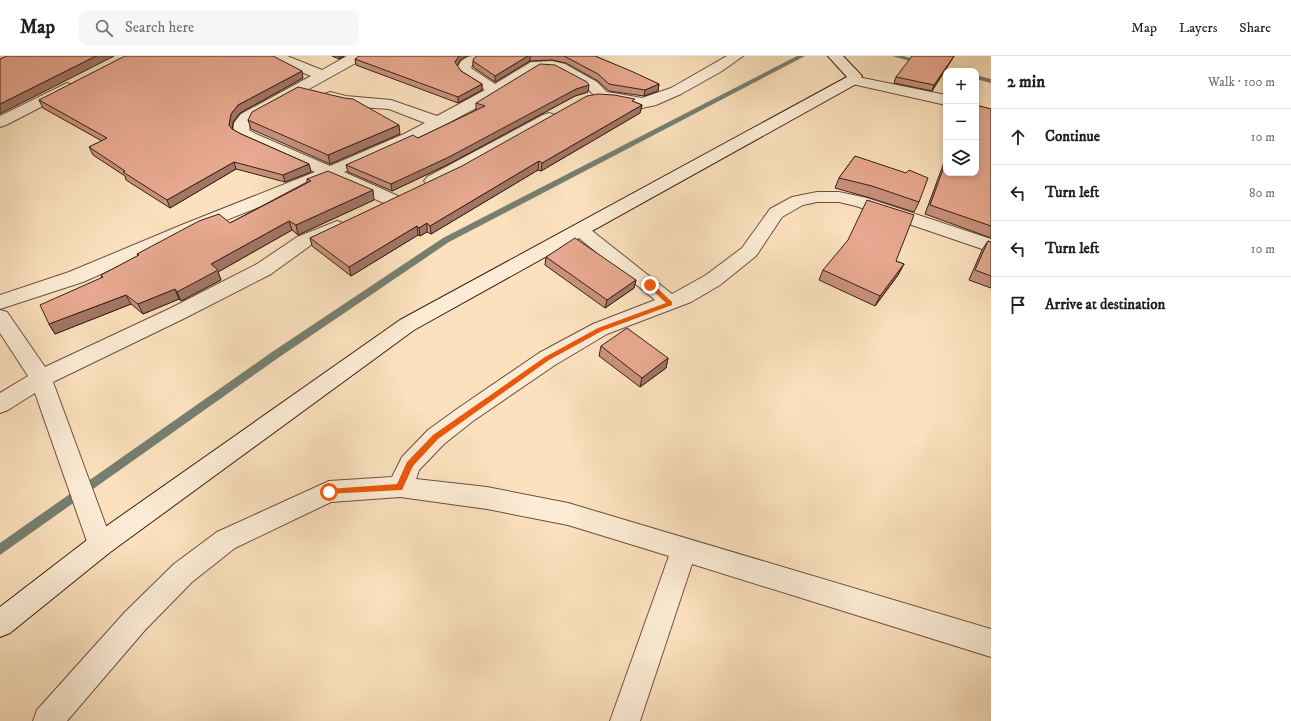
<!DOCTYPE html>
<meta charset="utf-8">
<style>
:root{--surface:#fff;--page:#f6f6f6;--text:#222;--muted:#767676;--line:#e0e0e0}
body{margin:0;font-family:"IM FELL DW Pica",serif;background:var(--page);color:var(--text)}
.controls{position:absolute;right:12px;top:12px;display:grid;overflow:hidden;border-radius:8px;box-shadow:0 2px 6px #0003}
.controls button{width:36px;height:36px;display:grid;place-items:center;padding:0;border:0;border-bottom:1px solid var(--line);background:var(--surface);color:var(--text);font:20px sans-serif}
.stop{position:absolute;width:12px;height:12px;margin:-9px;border:3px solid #ea580c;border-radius:50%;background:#fff}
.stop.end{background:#ea580c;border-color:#fff;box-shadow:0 1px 4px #0008}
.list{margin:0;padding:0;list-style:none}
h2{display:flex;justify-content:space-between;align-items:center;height:52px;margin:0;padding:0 16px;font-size:17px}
h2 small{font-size:13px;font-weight:400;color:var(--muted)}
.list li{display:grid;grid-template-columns:26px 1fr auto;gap:12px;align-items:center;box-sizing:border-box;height:56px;padding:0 16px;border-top:1px solid var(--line)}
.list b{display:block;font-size:15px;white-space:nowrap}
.list em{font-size:13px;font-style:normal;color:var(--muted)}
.icon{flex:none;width:22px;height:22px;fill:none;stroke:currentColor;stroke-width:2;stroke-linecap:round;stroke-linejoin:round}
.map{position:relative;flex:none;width:991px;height:665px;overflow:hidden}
header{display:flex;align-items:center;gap:24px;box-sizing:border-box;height:56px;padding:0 20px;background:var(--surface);border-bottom:1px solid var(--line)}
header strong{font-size:19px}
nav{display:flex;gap:22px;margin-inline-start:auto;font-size:14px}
.search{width:280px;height:36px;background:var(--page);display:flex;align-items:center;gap:10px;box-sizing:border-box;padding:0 14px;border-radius:8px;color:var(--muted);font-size:15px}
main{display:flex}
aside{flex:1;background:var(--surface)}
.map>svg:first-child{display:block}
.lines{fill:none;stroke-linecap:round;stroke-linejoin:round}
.stream{fill:#777f70;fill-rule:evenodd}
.street-casing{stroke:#6b503e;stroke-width:2}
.secondary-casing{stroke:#3b2014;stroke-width:2}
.street{fill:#fcecd5;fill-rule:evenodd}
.secondary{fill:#fcecd5;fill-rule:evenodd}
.wall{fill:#c7917d;stroke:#3b2014}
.shaded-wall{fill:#a27666;stroke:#3b2014}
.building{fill:#e7a991;stroke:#3b2014}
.route{fill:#ea580c}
</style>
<header>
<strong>Map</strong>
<div class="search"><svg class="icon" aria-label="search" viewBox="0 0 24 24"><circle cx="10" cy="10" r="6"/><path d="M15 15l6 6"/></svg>Search here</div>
<nav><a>Map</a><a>Layers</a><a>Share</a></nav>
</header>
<main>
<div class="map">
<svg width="991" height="665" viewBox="0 0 991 665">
<rect width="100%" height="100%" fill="#fbe1be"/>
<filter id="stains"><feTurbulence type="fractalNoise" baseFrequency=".005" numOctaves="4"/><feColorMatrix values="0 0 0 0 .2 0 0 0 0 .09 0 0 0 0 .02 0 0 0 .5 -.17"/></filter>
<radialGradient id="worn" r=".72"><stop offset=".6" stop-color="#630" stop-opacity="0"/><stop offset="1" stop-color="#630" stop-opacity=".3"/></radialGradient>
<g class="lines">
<path class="stream" d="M 797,0 L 805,0 L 449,186 L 278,302 L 0,499 L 0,487 L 272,296 L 443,182 Z
M 892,0 L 903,0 L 955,15 L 946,15 Z
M 976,19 L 991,23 L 991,27 L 976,23 Z"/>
<g class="street-casing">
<path id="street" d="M 267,0 L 287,0 L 322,14 L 347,0 L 365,0 L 363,3 L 253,64 L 250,68 L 249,74 L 256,78 L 330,110 L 404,78 L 425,67 L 389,53 L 346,50 L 325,44 L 322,41 L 325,38 L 330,36 L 346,40 L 391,44 L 437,60 L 485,34 L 462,20 L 457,12 C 463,0 468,0 483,0 L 473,7 L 471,12 L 495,28 L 531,6 L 552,5 L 565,8 L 597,26 L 607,36 L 642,42 L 671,32 L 727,0 L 743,0 L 722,15 L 681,38 L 656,49 L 642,52 L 598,43 L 587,32 L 555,14 L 539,13 L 480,50 L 416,84 L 344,116 L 398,140 L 401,144 L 398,148 L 392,149 L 386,148 L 330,123 L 196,176 L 83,226 L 0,253 L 0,239 L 69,216 L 184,168 L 315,116 L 244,84 L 235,79 L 233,76 L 234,67 L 241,58 L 311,20 L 269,3 Z
M 853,20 L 946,39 L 946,49 L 848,27 L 846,24 L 848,21 Z
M 67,27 L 72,29 L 75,32 L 72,35 L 6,69 L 0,71 L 0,60 Z
M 549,57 L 555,59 L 557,62 L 555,65 L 439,129 L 433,130 L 427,129 L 424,125 L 427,121 L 543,59 Z
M 817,136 L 839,136 L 867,142 L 991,183 L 991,196 L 856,150 L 839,146 L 817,146 L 803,149 L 782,161 L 756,200 L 720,229 L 691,246 L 607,278 L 555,309 L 473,365 L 444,388 L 419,414 L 416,423 L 487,431 L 568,447 L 991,573 L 991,601 L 692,508 L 640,665 L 610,665 L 669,500 L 568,469 L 487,453 L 400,441 L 331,446 L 235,492 L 192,526 L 145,574 L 67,665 L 33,665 L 37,654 L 125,556 L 174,508 L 217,476 L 329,425 L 392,421 L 402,401 L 428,374 L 457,353 L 539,297 L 593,268 L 655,244 L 574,178 L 571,174 L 574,170 L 580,168 L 586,170 L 672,238 L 706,219 L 742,192 L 770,153 L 792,141 Z
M 337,165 L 343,167 L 346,171 L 343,175 L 311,189 L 271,218 L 185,262 L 53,326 L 113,489 L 109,497 L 100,501 L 91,497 L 35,337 L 8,354 L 0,357 L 0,337 L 28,320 L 0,277 L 0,254 L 7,256 L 45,311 L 171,252 L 257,208 L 297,181 Z"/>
</g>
<g class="secondary-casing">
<path id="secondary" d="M 828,0 L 843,0 L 862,20 L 858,27 L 414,274 L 109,497 L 10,577 L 0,581 L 0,551 L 91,481 L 400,264 L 847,21 Z"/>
</g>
<use href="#street" class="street"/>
<use href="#secondary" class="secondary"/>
</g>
<path class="wall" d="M 332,0 L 344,0 L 339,3 Z
M 477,0 L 595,0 L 659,28 L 658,35 L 644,40 L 609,35 L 598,25 L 566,7 L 552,4 L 530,5 L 495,26 L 473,11 L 473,5 Z
M 954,0 L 932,35 L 894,27 L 896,21 Z
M 355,3 L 460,4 L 457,10 L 461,15 L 482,28 L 482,34 L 458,47 L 356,9 Z
M 303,22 L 240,57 L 233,66 L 232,73 L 241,78 L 309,108 L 311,116 L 285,126 L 236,113 L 170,152 L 126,124 L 125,120 L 93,99 L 89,91 L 102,85 L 43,52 L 39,44 Z
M 588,36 L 575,40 L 449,108 L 392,135 L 348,116 L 346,109 L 418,82 L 477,54 L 476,54 L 476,47 Z
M 635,46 L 642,49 L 640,57 L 541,115 L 538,114 L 431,178 L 427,176 L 420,180 L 418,179 L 351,220 L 312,190 L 310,182 Z
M 991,53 L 991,182 L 925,158 L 946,101 L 946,117 Z
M 248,64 L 400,78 L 330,108 L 251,73 Z
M 855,100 L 919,146 L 914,156 L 867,141 L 835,132 L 839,122 Z
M 307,123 L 374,144 L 298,179 L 292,174 L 218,216 L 221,224 L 181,245 L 179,243 L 143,258 L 131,248 L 55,278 L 49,268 L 102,221 L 101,219 L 138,200 L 137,198 L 230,167 L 307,126 Z
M 988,185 L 991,186 L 991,232 L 969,224 L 982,194 Z
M 546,201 L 636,224 L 634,232 L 605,252 L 545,209 Z
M 896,205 L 904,208 L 898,219 L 875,250 L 819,224 L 823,214 Z
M 601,290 L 668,302 L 666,312 L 640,331 L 599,300 Z"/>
<path class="shaded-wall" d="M 96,0 L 114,0 L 0,58 L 0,48 Z
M 339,0 L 344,0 L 339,3 Z
M 459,0 L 468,0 L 460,4 L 456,13 L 455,6 Z
M 528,0 L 530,0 L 530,5 L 495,26 L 495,20 Z
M 954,0 L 932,35 L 934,29 Z
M 302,15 L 303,22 L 240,57 L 233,66 L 232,77 L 229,69 L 231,58 L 238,49 Z
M 482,28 L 482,34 L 458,47 L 458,41 Z
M 659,28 L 658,35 L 644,40 L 645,34 Z
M 589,29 L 588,36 L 575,40 L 449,108 L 392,135 L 391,128 L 576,33 Z
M 642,49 L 640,57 L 541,115 L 542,107 Z
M 399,69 L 400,78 L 330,108 L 328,99 Z
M 539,105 L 538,114 L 431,178 L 430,170 Z
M 234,106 L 236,113 L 170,152 L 167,144 Z
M 309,108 L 311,116 L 285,126 L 283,119 Z
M 373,134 L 374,144 L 298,179 L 296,169 Z
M 289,165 L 292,174 L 218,216 L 221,224 L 181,245 L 177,236 L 211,208 Z
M 427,167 L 427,176 L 420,180 L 419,172 Z
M 417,170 L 418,179 L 351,220 L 349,211 Z
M 904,208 L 898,219 L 875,250 L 880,240 Z
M 636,224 L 634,232 L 605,252 L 607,244 Z
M 175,233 L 179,243 L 143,258 L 138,248 Z
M 126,239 L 131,248 L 55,278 L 49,268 Z
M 668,302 L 666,312 L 640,331 L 642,322 Z"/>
<path class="building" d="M 7,0 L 96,0 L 0,48 L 0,3 Z
M 125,0 L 273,0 L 302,15 L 238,49 L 231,58 L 229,69 L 232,73 L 241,78 L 309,108 L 283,119 L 234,106 L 167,144 L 123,116 L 125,115 L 89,91 L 107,82 L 39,44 Z
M 359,0 L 459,0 L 455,6 L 461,15 L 482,28 L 458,41 L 355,3 Z
M 477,0 L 528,0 L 495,20 L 473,5 L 474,2 Z
M 564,0 L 595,0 L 631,15 L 659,28 L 645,34 L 609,28 L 598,18 Z
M 912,0 L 954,0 L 934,29 L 896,21 Z
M 540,8 L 555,9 L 587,26 L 589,29 L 576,33 L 449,101 L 391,128 L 346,109 L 413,79 L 418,82 L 485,50 L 476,47 Z
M 298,31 L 344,42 L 353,43 L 399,69 L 328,99 L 248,64 L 252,56 Z
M 598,38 L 614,39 L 635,43 L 632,45 L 642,49 L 542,107 L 539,105 L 430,170 L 427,167 L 419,172 L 417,170 L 349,211 L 310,182 L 462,110 L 587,40 Z
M 976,49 L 991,53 L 991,170 L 930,149 L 946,105 L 946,117 L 976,117 Z
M 855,100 L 906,117 L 909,114 L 928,122 L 919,146 L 872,130 L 839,122 Z
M 328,115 L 373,134 L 296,169 L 289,165 L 211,208 L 218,214 L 177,236 L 175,233 L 138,248 L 126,239 L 49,268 L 40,249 L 103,221 L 101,219 L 139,199 L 137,198 L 199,165 L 219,158 L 230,167 L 311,125 L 307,123 Z
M 867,144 L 914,159 L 896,205 L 904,208 L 880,240 L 823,214 L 848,184 Z
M 575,182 L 636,224 L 607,244 L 546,201 Z
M 988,185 L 991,186 L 991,220 L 975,214 Z
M 627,272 L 668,302 L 642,322 L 601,290 Z"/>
<path class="route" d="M 648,227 L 652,227 L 672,246 L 672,249 L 602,275 L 549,304 L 438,383 L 413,410 L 402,434 L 327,438 L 326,436 L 329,433 L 397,428 L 407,406 L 433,379 L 545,301 L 598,272 L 666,247 L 648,230 Z"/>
<rect width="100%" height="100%" filter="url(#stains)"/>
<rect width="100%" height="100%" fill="url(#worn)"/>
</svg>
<div class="controls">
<button>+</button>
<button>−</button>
<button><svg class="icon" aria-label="layers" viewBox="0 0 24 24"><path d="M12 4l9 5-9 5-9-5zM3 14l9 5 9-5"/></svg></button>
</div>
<div class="stop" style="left:329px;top:436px"></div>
<div class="stop end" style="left:650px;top:229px"></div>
</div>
<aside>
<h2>2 min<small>Walk · 100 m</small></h2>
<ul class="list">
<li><svg class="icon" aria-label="ahead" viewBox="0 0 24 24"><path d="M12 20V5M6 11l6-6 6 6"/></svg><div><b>Continue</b></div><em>10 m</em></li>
<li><svg class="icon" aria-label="left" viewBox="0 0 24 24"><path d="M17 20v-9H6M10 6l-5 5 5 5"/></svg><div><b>Turn left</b></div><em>80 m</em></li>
<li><svg class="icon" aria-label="left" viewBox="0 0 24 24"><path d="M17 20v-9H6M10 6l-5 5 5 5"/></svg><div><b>Turn left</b></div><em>10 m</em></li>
<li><svg class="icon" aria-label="arrive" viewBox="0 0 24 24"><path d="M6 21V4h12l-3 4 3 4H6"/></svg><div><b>Arrive at destination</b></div></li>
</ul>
</aside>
</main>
